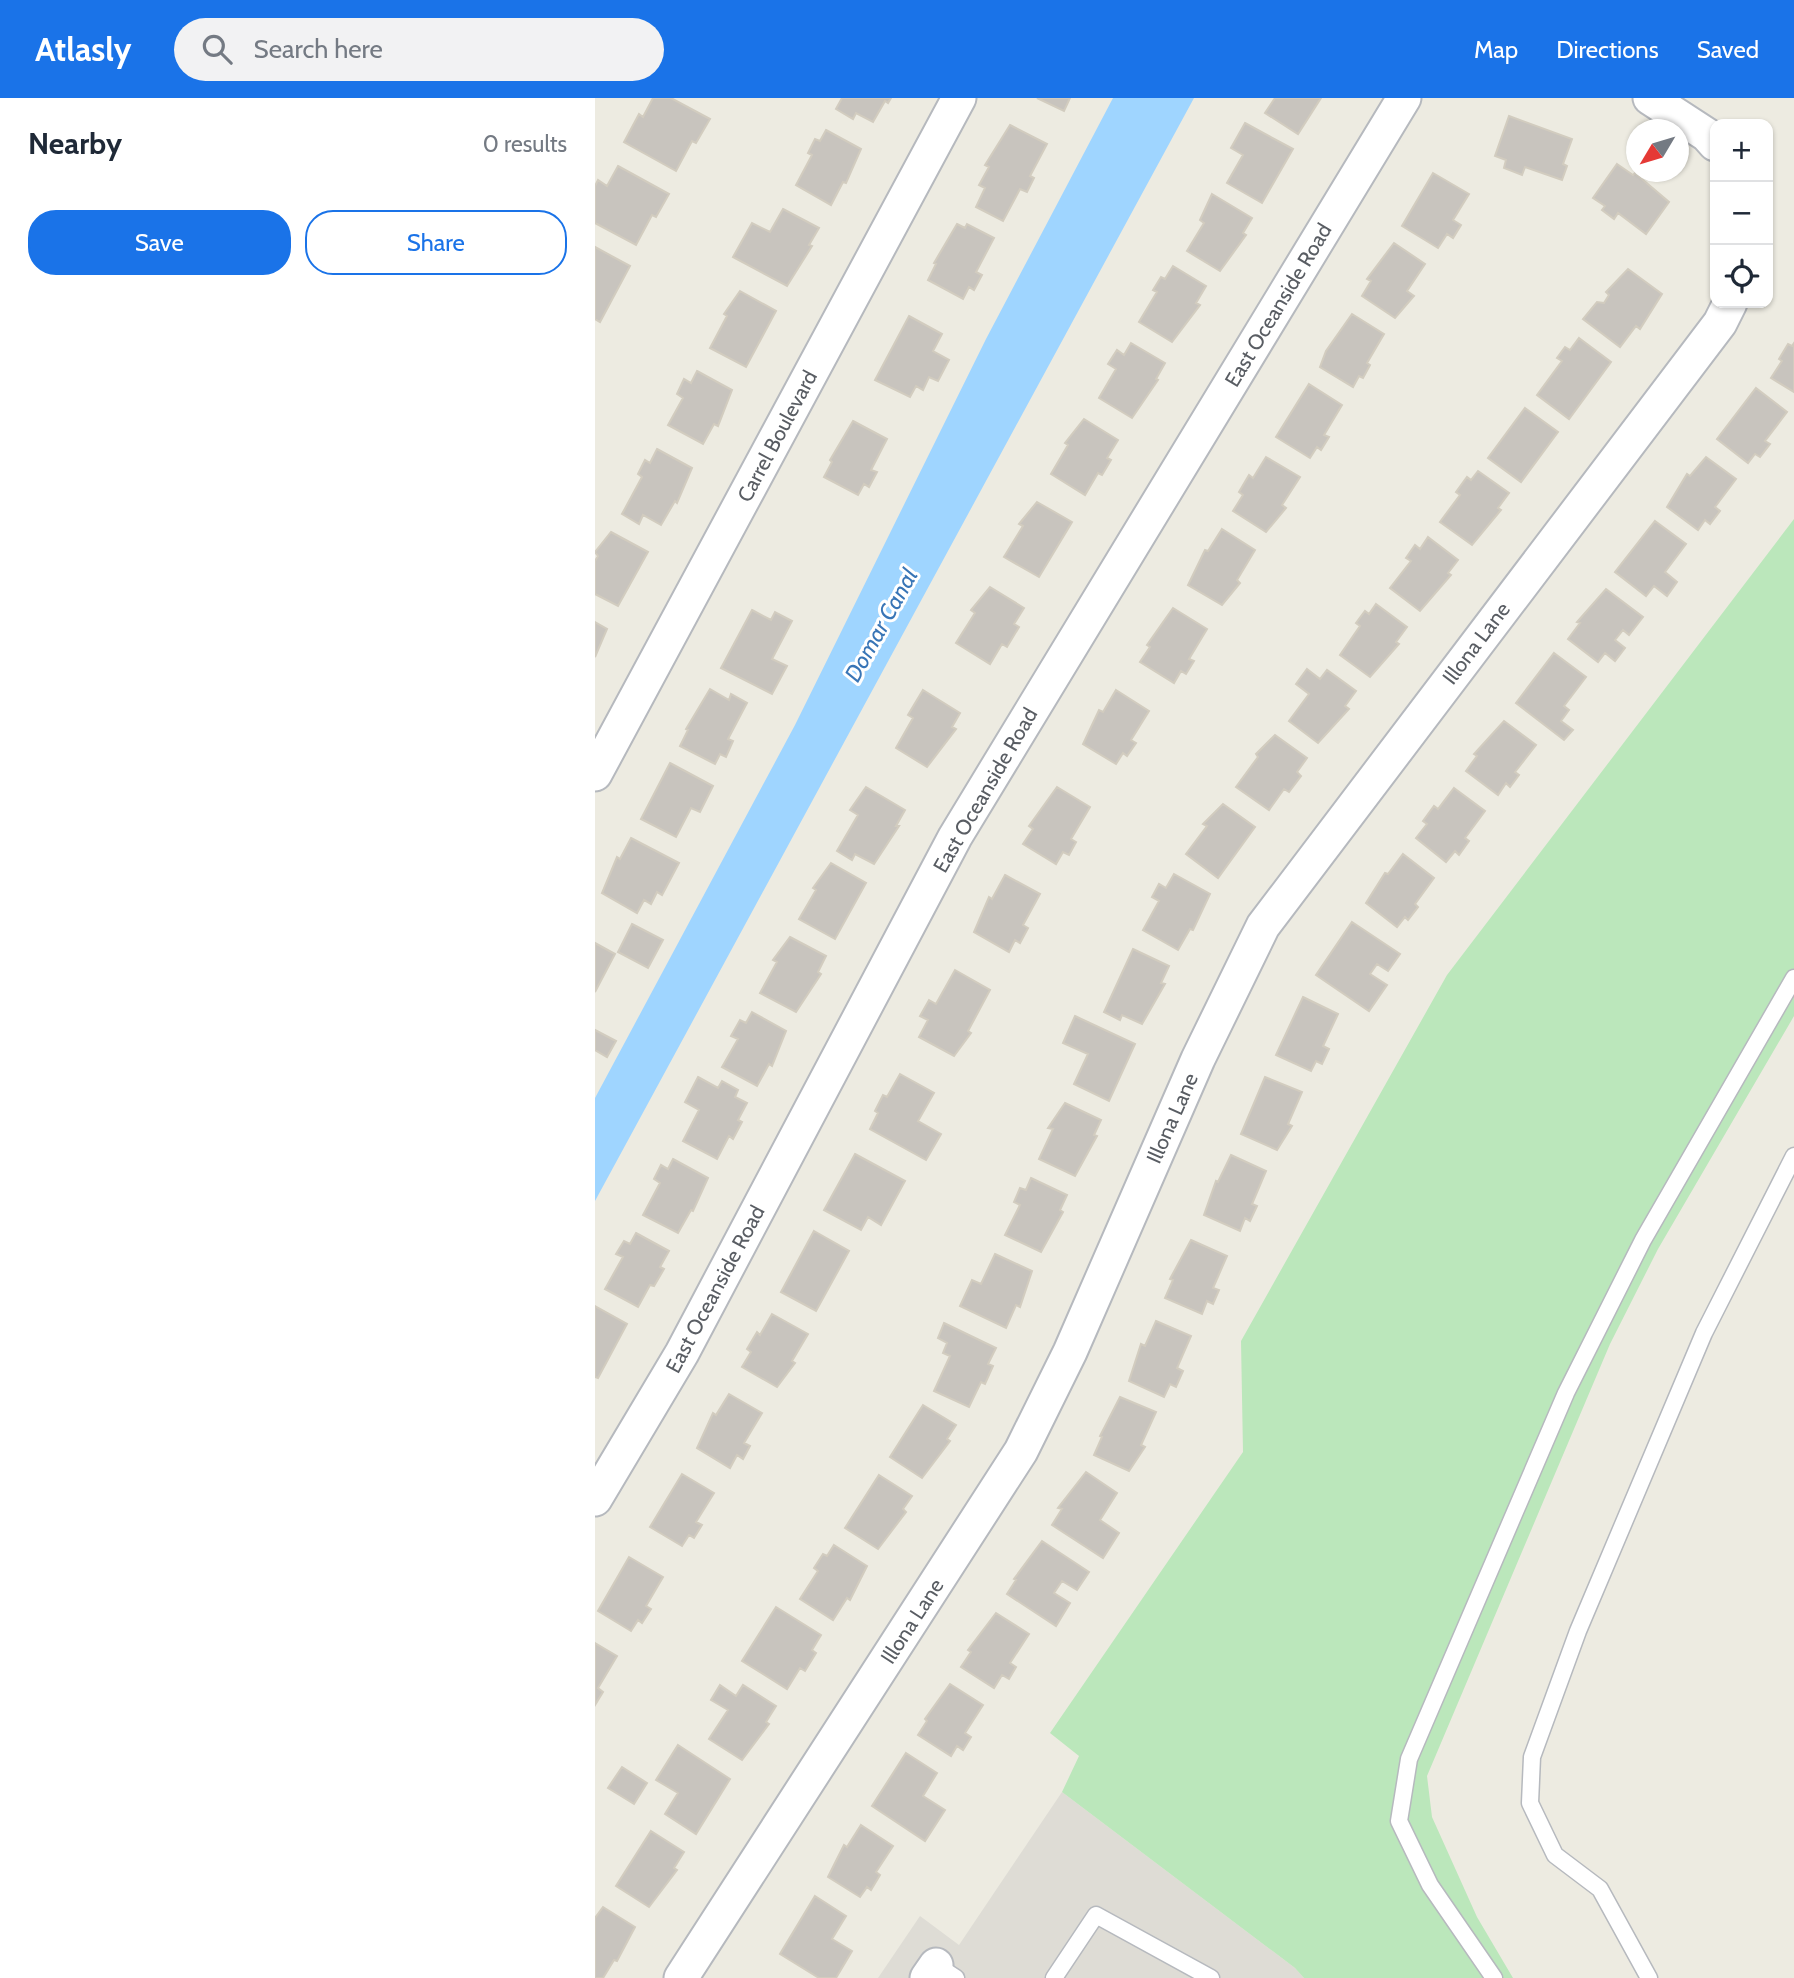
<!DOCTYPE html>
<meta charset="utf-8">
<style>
:root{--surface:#fff;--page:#f2f2f3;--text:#1f2937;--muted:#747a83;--line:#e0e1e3;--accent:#1a73e8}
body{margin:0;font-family:Cabin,sans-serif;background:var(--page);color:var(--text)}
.controls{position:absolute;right:21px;top:21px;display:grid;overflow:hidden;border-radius:14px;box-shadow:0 2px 5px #0004}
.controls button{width:63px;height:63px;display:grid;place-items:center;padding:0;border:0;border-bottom:2px solid var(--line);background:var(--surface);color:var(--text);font:35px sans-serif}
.compass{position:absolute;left:1031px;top:21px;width:63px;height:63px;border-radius:50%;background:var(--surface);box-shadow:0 2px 5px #0004;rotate:232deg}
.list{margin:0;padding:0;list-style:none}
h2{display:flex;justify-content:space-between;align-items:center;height:91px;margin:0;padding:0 28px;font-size:30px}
h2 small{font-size:23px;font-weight:400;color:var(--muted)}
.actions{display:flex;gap:14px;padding:21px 28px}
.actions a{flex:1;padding:16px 0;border:2px solid var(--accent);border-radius:28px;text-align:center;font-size:24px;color:var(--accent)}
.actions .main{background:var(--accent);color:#fff}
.icon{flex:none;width:38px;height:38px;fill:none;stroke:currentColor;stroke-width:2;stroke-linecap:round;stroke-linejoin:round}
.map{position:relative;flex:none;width:1199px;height:1880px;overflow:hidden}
header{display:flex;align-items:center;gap:42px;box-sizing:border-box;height:98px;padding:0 35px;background:var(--accent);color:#fff}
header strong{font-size:33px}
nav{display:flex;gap:38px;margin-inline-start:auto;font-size:24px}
.search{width:490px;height:63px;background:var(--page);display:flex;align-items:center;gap:18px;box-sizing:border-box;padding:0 24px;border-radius:38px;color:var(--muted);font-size:26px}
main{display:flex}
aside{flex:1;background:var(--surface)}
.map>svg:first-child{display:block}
.industrial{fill:#dedcd5}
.green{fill:#bbe7bb}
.water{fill:#9fd5ff}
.building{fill:#c8c4be;stroke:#d2ccbf;stroke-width:2}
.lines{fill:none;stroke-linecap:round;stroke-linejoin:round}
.lane-casing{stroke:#b6b9be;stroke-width:19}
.street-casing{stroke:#b6b9be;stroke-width:37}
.lane{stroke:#fff;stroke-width:16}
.street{stroke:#fff;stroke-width:33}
.labels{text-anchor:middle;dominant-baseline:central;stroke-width:6;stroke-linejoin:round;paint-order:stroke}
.street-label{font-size:21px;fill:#595d63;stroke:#fff}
.water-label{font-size:23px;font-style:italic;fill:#3875b6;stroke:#fff}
</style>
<header>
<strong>Atlasly</strong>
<div class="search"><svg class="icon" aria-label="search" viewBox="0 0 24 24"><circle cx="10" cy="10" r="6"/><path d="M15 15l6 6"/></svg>Search here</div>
<nav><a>Map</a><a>Directions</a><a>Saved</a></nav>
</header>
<main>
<aside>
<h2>Nearby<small>0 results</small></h2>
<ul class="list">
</ul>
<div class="actions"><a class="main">Save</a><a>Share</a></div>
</aside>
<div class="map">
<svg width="1199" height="1880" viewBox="0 0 1199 1880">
<rect width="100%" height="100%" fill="#edebe1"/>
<path class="industrial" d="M 467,1694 L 700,1870 L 709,1880 L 283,1880 L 325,1818 L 364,1847 Z"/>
<path class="green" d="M 1199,421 L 1199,918 L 1063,1151 L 1015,1246 L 832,1678 L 837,1719 L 882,1819 L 918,1880 L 709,1880 L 700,1870 L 467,1694 L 484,1658 L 455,1635 L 648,1354 L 646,1243 L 852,877 Z"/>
<path class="water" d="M 518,0 L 599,0 L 0,1103 L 0,1000 L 200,627 L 391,241 Z"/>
<path class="building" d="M 58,0 L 76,0 L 115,21 L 101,45 L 97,43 L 81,73 L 29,44 L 44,16 L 48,19 Z
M 247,0 L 296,0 L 293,5 L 290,3 L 278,24 L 261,15 L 258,21 L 241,11 Z
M 442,0 L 475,0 L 469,13 Z
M 680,0 L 726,0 L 703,36 L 670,15 Z
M 914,18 L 977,41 L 968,66 L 972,68 L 967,82 L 930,69 L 927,77 L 909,70 L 911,62 L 900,58 Z
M 650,25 L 698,51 L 667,105 L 632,85 L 648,57 L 636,50 Z
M 415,27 L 452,46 L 435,78 L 439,80 L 432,94 L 425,91 L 408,123 L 381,109 L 390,90 L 384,87 L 394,69 L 390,67 Z
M 231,32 L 266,51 L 251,85 L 248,84 L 236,107 L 201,87 L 217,57 L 213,55 L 220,41 L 225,43 Z
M 1022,66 L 1038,77 L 1040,75 L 1074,104 L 1051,136 L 1023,115 L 1019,121 L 1007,112 L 1010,108 L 998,100 Z
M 23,68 L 74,96 L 61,119 L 57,117 L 41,147 L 0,125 L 0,88 L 3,82 L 12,88 Z
M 838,75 L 874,96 L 858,122 L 866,127 L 858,140 L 852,136 L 843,150 L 807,128 Z
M 617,96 L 657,120 L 648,135 L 651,137 L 625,173 L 592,153 L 609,125 L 605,122 Z
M 188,111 L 224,130 L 214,147 L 217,148 L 192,188 L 138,159 L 157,125 L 175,134 Z
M 362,126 L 370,130 L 372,126 L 399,140 L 381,174 L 387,177 L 379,192 L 374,189 L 368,201 L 333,182 L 341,166 L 339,165 Z
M 799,145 L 830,166 L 812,193 L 819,198 L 800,220 L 767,198 L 776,183 L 772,181 Z
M 0,149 L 35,168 L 5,224 L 0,221 Z
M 578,168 L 611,188 L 601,205 L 605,207 L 577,244 L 544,224 L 562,194 L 558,192 L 566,179 L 570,181 Z
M 1033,171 L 1067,196 L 1045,231 L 1041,228 L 1025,249 L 988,221 L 1002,204 L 1009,205 L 1014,197 L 1011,194 Z
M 145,193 L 181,213 L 151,269 L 115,250 L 132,218 L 129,216 Z
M 757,216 L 789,236 L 772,265 L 775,267 L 768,280 L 764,278 L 758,289 L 725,269 L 731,253 Z
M 314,218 L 347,236 L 338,253 L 354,262 L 343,283 L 334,279 L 328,292 L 321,288 L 315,299 L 280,282 Z
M 984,240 L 1016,264 L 974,321 L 942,297 L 967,263 L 962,260 L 970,249 L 975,252 Z
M 536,245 L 570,265 L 561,281 L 563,282 L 537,320 L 504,300 L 521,271 L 513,266 L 522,252 L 529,257 Z
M 1199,245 L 1199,294 L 1176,280 L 1187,263 L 1184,261 L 1193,246 L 1197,248 Z
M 102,273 L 137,292 L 123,328 L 119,326 L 108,346 L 73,327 L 88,300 L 82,296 L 89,281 L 96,285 Z
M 714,286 L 747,307 L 729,337 L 734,339 L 726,352 L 722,349 L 715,360 L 681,339 Z
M 1161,290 L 1192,314 L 1170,343 L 1175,346 L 1165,359 L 1160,356 L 1153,365 L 1122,341 Z
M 930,310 L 963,334 L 926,384 L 893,360 Z
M 489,321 L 523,342 L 512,360 L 516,362 L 507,377 L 503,375 L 490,397 L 456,376 L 473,347 L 470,345 Z
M 258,323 L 292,341 L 276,372 L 282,374 L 274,389 L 269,386 L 263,397 L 229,379 L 237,364 L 235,362 Z
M 62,351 L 97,370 L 82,405 L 80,403 L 66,427 L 48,417 L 44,426 L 27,416 L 47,379 L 43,376 L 50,362 L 55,365 Z
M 671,359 L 705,379 L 687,407 L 691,410 L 671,434 L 638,413 L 648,397 L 644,394 L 654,377 L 658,380 Z
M 1111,359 L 1141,381 L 1120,409 L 1125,413 L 1115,426 L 1110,422 L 1103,432 L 1072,409 L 1092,376 L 1095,378 Z
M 883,373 L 914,395 L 903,410 L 906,412 L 877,447 L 845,424 L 865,397 L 861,394 L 872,379 L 876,382 Z
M 442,404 L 477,424 L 444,479 L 409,459 L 428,428 L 424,426 Z
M 1060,423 L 1091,446 L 1070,474 L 1082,484 L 1072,498 L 1059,488 L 1051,498 L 1020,474 Z
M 627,431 L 660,452 L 642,482 L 645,485 L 627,507 L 593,487 L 610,452 L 613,453 Z
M 16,434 L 53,454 L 23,508 L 0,496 L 0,463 L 3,458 L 0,454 Z
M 833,439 L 863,462 L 853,475 L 856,477 L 825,513 L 795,490 L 816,463 L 811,460 L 820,447 L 825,451 Z
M 395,489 L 429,510 L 419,526 L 424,529 L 412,549 L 407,546 L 395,566 L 361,545 L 380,515 L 376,512 Z
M 1011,491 L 1048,519 L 1034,537 L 1028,532 L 1020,542 L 1030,550 L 1020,563 L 1010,555 L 1003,564 L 973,541 L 985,525 L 982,524 Z
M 781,506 L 812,529 L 801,544 L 804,546 L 775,579 L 745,557 L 765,528 L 761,525 L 770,513 L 774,516 Z
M 578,510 L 612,531 L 594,561 L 599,563 L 591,576 L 586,573 L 579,585 L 545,564 L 555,549 L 552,547 Z
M 157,512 L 176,522 L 180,514 L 197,523 L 177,561 L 192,568 L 177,596 L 126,570 Z
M 0,524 L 12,531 L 0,559 Z
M 959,555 L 991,579 L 969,608 L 974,612 L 966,623 L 978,632 L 969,642 L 921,605 Z
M 712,571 L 725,581 L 732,572 L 761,593 L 750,608 L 754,611 L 723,645 L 694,623 L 714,596 L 701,586 Z
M 115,591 L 134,602 L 136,596 L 152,605 L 133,641 L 138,643 L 131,659 L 125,656 L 120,666 L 85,648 L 93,632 L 91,631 Z
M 328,592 L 365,615 L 357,629 L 361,631 L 332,669 L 301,650 L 318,620 L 313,617 Z
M 521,592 L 554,613 L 536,642 L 541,645 L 532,658 L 528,655 L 521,666 L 488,646 L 504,612 L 508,614 Z
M 909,623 L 941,647 L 920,674 L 924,677 L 915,689 L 911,685 L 903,697 L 871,673 L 882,658 L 879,656 Z
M 680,637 L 712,660 L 702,674 L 706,678 L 694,694 L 689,691 L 674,712 L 641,689 L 663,659 L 661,656 Z
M 75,665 L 118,688 L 105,714 L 96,710 L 81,739 L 46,721 Z
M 271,689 L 310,712 L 301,728 L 304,728 L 279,766 L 260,756 L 257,762 L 242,753 L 263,717 L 255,712 Z
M 462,689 L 495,709 L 476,741 L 481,744 L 474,757 L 468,754 L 461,766 L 428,746 L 438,731 L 434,728 Z
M 859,690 L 890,713 L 870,740 L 874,743 L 864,757 L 860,753 L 851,764 L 821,740 L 832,726 L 828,723 L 839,708 L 843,711 Z
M 628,706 L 660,729 L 623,780 L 591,756 L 612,728 L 608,726 Z
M 36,740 L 84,765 L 67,797 L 62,794 L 56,806 L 49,802 L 42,815 L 7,795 L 22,759 L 25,761 Z
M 808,756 L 839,780 L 820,806 L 823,809 L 813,822 L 810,819 L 802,829 L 771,805 L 790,775 L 793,776 Z
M 236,765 L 271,785 L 240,841 L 204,821 L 221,792 L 218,790 Z
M 579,776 L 615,796 L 598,832 L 595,831 L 583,852 L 548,832 L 564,803 L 557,799 L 564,786 L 571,790 Z
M 410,777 L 445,796 L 428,827 L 433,830 L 425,845 L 420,842 L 414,854 L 379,834 L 394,799 L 397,801 Z
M 757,824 L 805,856 L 793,873 L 782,866 L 775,876 L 792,887 L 774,913 L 721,877 Z
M 37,826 L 68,842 L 53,870 L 23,854 Z
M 195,839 L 231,858 L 223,874 L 226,876 L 201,914 L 165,895 L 182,864 L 178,862 Z
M 0,845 L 20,856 L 0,894 Z
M 538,851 L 574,868 L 566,885 L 570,886 L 547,926 L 527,917 L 525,922 L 509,914 Z
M 360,872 L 395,892 L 373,933 L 376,935 L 359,958 L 324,939 L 333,922 L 325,918 L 334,902 L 341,906 Z
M 708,899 L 743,916 L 728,948 L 734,951 L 727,966 L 721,963 L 716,973 L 681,957 Z
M 157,914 L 191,933 L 177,968 L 174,966 L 162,988 L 127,969 L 143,941 L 136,938 L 145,922 L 151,925 Z
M 480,918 L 540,946 L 514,1003 L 479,986 L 493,956 L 468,945 Z
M 0,932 L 21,943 L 12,959 L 0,952 Z
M 305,976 L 339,995 L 323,1023 L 346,1036 L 331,1062 L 275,1031 L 283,1015 L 280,1013 L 288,997 L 292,999 Z
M 103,979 L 123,990 L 127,983 L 143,992 L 140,999 L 152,1005 L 143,1022 L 147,1024 L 138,1041 L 134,1038 L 122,1061 L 88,1043 L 104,1012 L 90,1004 Z
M 670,979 L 707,994 L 693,1026 L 697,1028 L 682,1052 L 646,1036 Z
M 470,1005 L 506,1022 L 499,1037 L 502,1038 L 480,1078 L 444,1061 L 458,1031 L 453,1030 Z
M 260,1056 L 310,1083 L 286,1127 L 273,1119 L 266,1132 L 229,1112 Z
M 636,1057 L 671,1073 L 657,1106 L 662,1108 L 655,1123 L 650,1120 L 645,1133 L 609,1117 L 621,1083 L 623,1084 Z
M 78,1061 L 113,1080 L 98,1113 L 96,1112 L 83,1135 L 48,1117 L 65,1085 L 59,1081 L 66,1067 L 73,1071 Z
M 436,1080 L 472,1097 L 465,1112 L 468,1114 L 446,1154 L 410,1137 L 425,1107 L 419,1104 L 425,1090 L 431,1092 Z
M 219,1133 L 254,1153 L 221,1213 L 186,1194 Z
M 41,1135 L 74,1153 L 65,1169 L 69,1171 L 59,1188 L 55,1187 L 43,1209 L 10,1191 L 28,1159 L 21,1156 L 29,1143 L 35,1146 Z
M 596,1142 L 632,1158 L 618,1190 L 624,1192 L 618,1206 L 612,1203 L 607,1216 L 570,1200 L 578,1182 L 575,1181 Z
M 400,1156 L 437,1173 L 425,1209 L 421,1207 L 411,1230 L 365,1208 L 377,1182 L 386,1186 Z
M 0,1208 L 32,1226 L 3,1280 L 0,1279 Z
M 177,1216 L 213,1236 L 197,1263 L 200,1265 L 182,1289 L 147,1269 L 156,1254 L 152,1251 L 162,1234 L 165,1237 Z
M 561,1223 L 596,1238 L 582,1270 L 588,1273 L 581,1289 L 575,1286 L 569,1299 L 534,1283 L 546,1246 L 550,1248 Z
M 349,1225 L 401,1250 L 393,1266 L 398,1268 L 390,1286 L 386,1284 L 374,1309 L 339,1293 L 355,1258 L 348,1255 L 352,1245 L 343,1240 Z
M 134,1296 L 167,1315 L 149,1345 L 155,1348 L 148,1361 L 142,1357 L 135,1370 L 102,1350 L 118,1315 L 121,1317 Z
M 525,1299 L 561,1314 L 546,1347 L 550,1349 L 534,1373 L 499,1357 L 507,1339 L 505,1338 Z
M 328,1307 L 361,1327 L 352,1341 L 355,1343 L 327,1380 L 295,1359 Z
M 491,1374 L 522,1395 L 505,1422 L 524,1435 L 508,1460 L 457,1427 L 467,1411 L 463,1410 Z
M 87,1376 L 119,1395 L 101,1424 L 107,1427 L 99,1440 L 94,1437 L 87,1448 L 55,1429 Z
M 284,1377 L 317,1398 L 308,1411 L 311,1414 L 283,1451 L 250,1430 Z
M 447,1443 L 494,1474 L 482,1492 L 467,1483 L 459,1495 L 475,1505 L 461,1528 L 412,1496 L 421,1482 L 419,1481 Z
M 239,1447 L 272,1468 L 255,1502 L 252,1500 L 238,1522 L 205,1501 L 223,1473 L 219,1470 L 228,1456 L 232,1458 Z
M 34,1459 L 68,1479 L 51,1508 L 56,1511 L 47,1525 L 43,1522 L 36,1533 L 3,1513 Z
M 181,1509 L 226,1537 L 217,1552 L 221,1555 L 210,1573 L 205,1570 L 192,1591 L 147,1563 Z
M 401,1515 L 434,1536 L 415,1565 L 421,1569 L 414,1581 L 407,1577 L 399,1590 L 366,1569 L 376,1554 L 373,1552 Z
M 0,1545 L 22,1558 L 3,1590 L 8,1594 L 0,1607 Z
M 355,1586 L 388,1607 L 370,1635 L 376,1639 L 368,1652 L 362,1648 L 356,1658 L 323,1637 L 332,1623 L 330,1621 Z
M 125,1587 L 141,1598 L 148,1587 L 181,1608 L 171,1624 L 174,1626 L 147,1662 L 114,1641 L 133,1612 L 116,1602 Z
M 83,1647 L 135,1681 L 101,1736 L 70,1716 L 83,1695 L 61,1682 Z
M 311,1655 L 342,1675 L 328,1698 L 350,1712 L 330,1743 L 277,1708 Z
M 27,1669 L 52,1685 L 39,1706 L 13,1690 Z
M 266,1727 L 298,1748 L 281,1774 L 285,1777 L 276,1792 L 272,1789 L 265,1799 L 233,1779 L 249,1747 L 252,1749 Z
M 56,1733 L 89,1754 L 79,1770 L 82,1772 L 54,1809 L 21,1788 Z
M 220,1798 L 251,1818 L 237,1841 L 257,1853 L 241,1880 L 224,1880 L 185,1856 Z
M 8,1809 L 40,1829 L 22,1863 L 19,1862 L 8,1880 L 0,1880 L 0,1820 Z"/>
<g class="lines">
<g class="lane-casing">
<path id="lane" d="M 341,1867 L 361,1880
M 459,1880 L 501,1817 L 616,1880
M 899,1880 L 835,1787 L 804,1723 L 814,1661 L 971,1295 L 1048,1142 L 1199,880
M 1054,1880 L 1005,1791 L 960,1757 L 935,1705 L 937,1659 L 983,1533 L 1109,1235 L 1199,1058"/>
</g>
<g class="street-casing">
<path id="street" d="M 1055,0 L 1112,37 L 1120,46
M 0,676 L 364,0
M 0,1401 L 87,1255 L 360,739 L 809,0
M 86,1880 L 426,1353 L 475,1254 L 603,961 L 668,828 L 1125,225 L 1135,205
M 332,1880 L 341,1867"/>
</g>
<use href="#lane" class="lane"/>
<use href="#street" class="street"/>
</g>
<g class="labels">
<g class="street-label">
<text transform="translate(683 207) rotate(-59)">East Oceanside Road</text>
<text transform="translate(182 338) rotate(-62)">Carrel Boulevard</text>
<text transform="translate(881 545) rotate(-53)">Illona Lane</text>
<text transform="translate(390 692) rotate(-60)">East Oceanside Road</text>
<text transform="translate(577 1020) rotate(-66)">Illona Lane</text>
<text transform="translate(120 1191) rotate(-62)">East Oceanside Road</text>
<text transform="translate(317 1523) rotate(-57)">Illona Lane</text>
</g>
<g class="water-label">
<text transform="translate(286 527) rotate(-61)">Domar Canal</text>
</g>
</g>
</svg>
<div class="controls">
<button>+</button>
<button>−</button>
<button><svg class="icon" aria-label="locate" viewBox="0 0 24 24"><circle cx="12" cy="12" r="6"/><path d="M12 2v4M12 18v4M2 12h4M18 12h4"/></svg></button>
</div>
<svg class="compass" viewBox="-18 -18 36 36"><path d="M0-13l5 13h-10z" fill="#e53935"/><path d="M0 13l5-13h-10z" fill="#747a83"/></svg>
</div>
</main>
